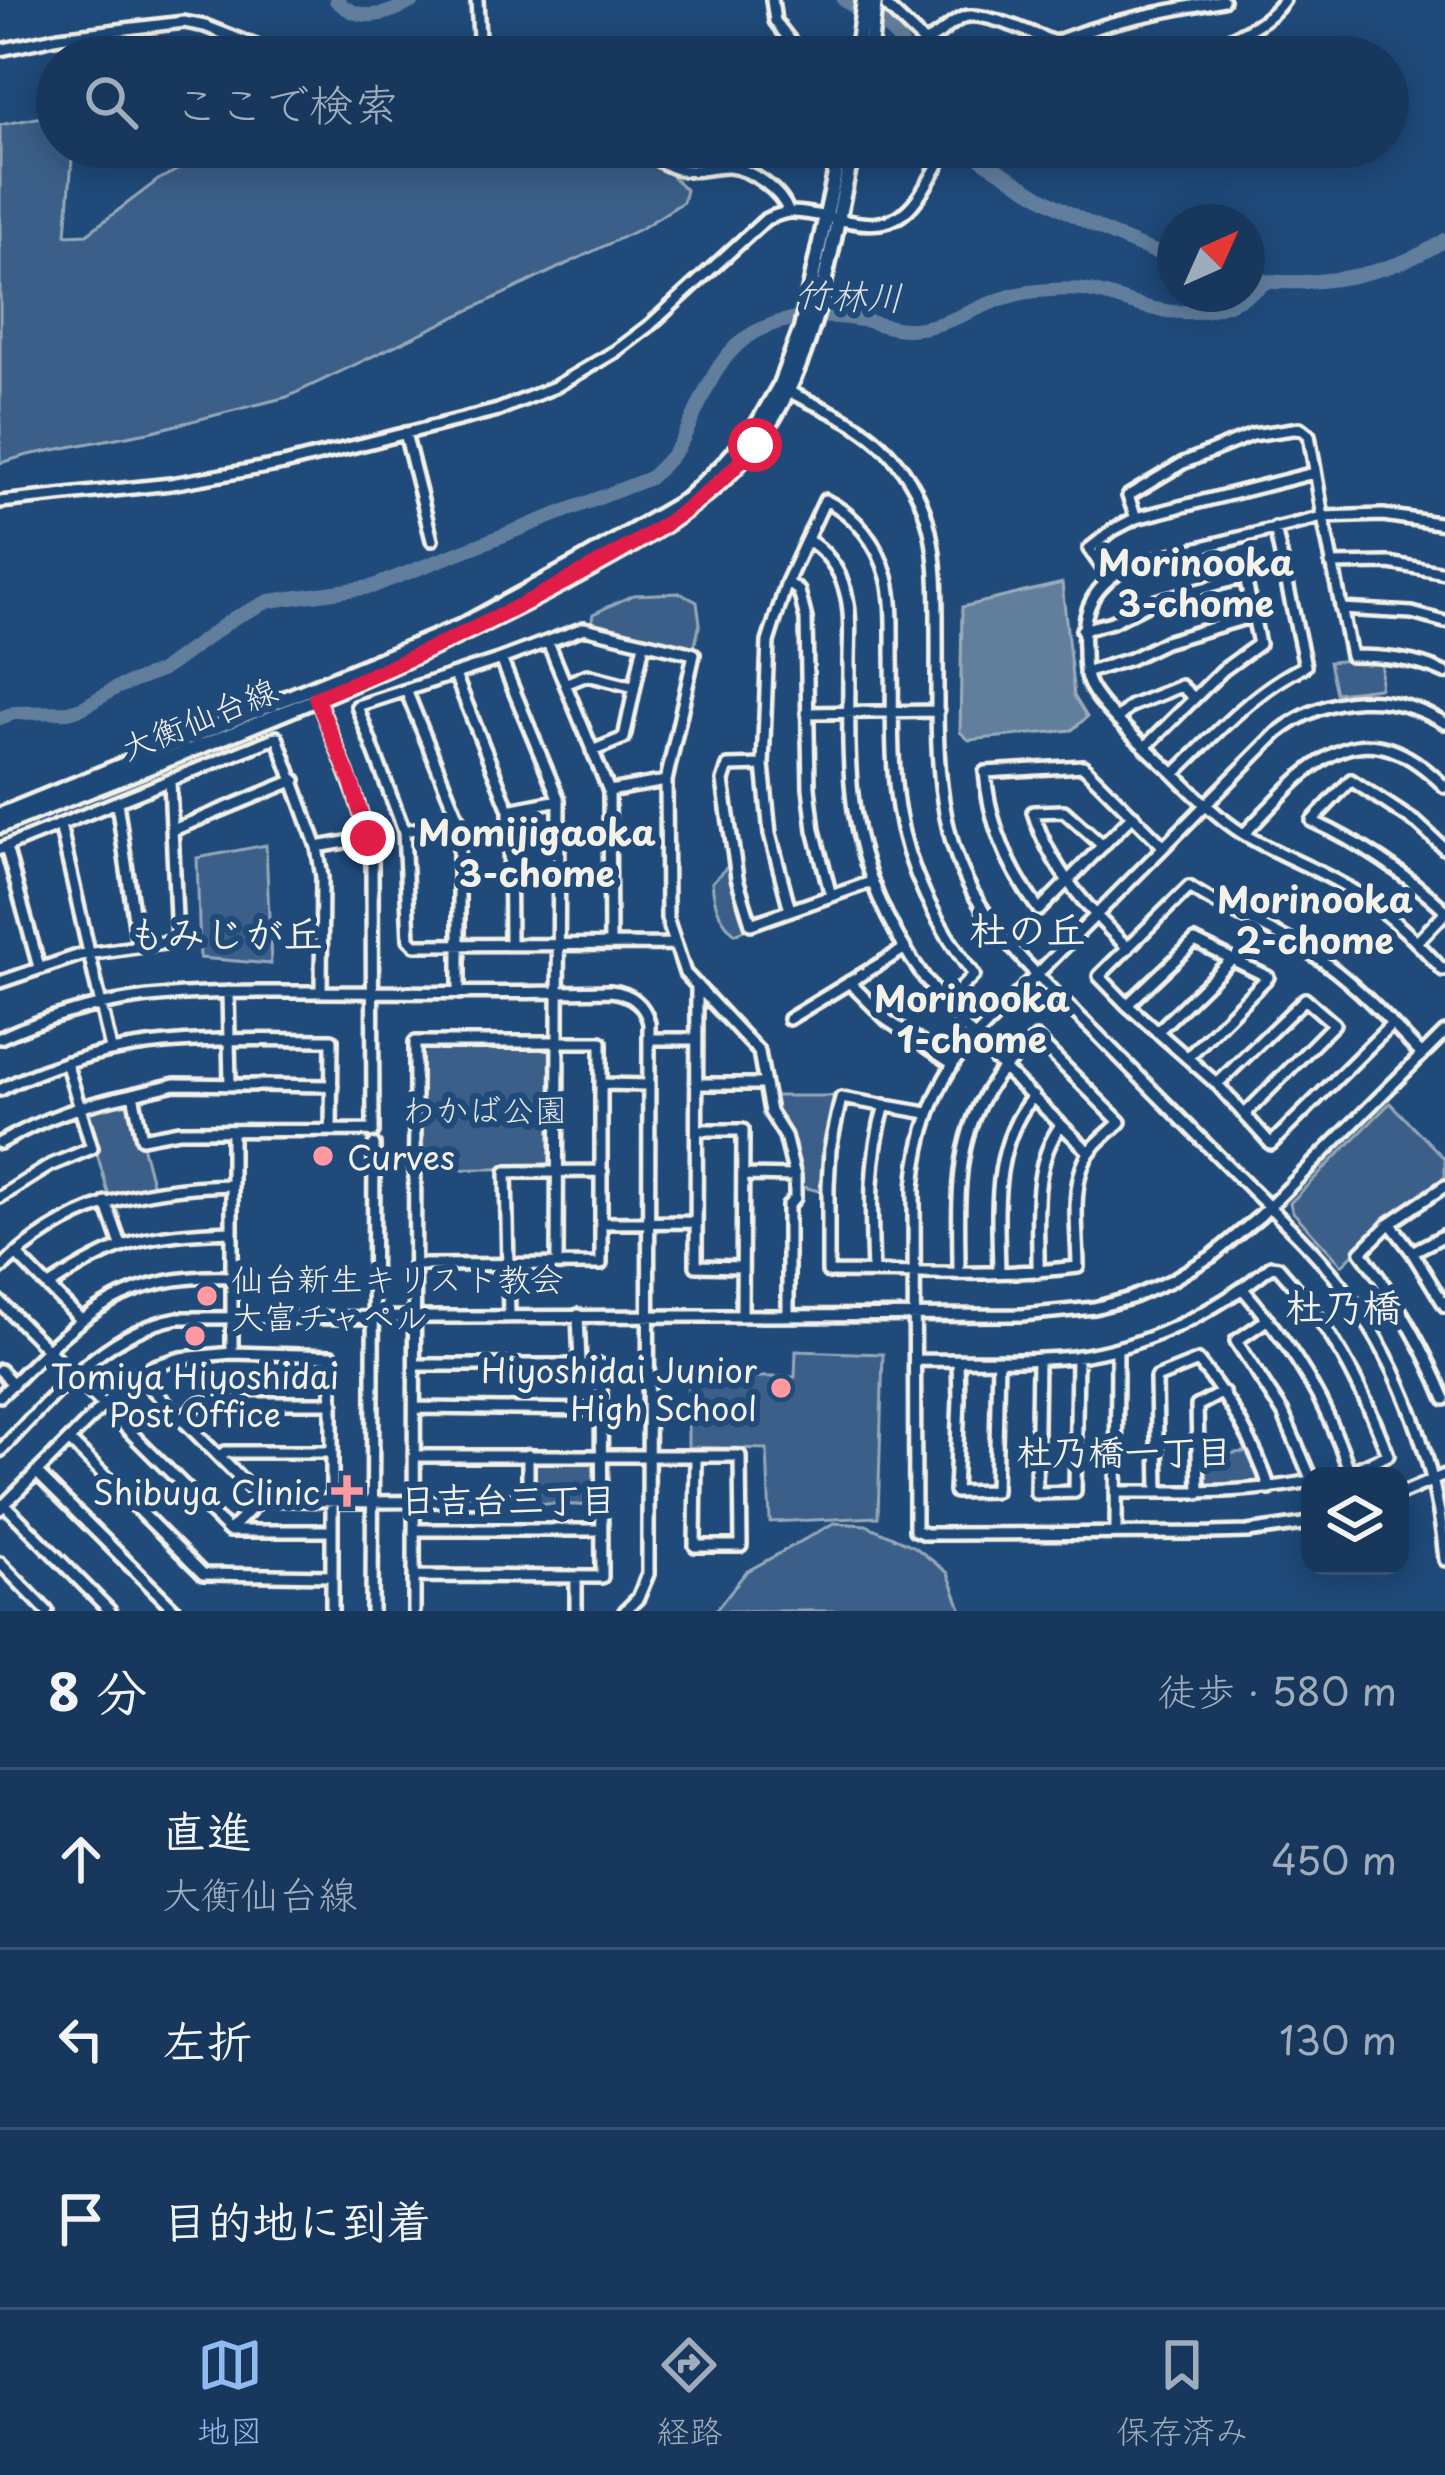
<!DOCTYPE html>
<html lang="ja">
<meta charset="utf-8">
<style>
:root{--surface:#17385c;--page:#203f62;--text:#f1f3f6;--muted:#9eacbb;--line:#365272;--accent:#90b9f0}
body{margin:0;font-family:"Playpen Sans","Klee One",sans-serif;background:var(--page);color:var(--text)}
.controls{position:absolute;right:36px;bottom:36px;display:grid;overflow:hidden;border-radius:24px;box-shadow:0 6px 30px #0003}
.controls button{width:108px;height:108px;display:grid;place-items:center;padding:0;border:0;border-bottom:3px solid var(--line);background:var(--surface);color:var(--text);font:60px sans-serif}
.compass{position:absolute;left:1157px;top:204px;width:108px;height:108px;border-radius:50%;background:var(--surface);box-shadow:0 6px 30px #0003;rotate:45deg}
.stop{position:absolute;width:36px;height:36px;margin:-27px;border:9px solid #e11d48;border-radius:50%;background:#fff}
.stop.end{background:#e11d48;border-color:#fff;box-shadow:0 3px 12px #0008}
.list{margin:0;padding:0;list-style:none}
h2{display:flex;justify-content:space-between;align-items:center;height:156px;margin:0;padding:0 48px;font-size:51px}
h2 small{font-size:39px;font-weight:400;color:var(--muted)}
.list li{display:grid;grid-template-columns:78px 1fr auto;gap:36px;align-items:center;box-sizing:border-box;height:180px;padding:0 48px;border-top:3px solid var(--line)}
.list b{display:block;font-size:45px;white-space:nowrap}
.list p{margin:0;font-size:39px;white-space:nowrap;color:var(--muted)}
.list em{font-size:39px;font-style:normal;color:var(--muted)}
.icon{flex:none;width:66px;height:66px;fill:none;stroke:currentColor;stroke-width:2;stroke-linecap:round;stroke-linejoin:round}
.map{position:relative;flex:none;width:1445px;height:1611px;overflow:hidden}
.search{position:absolute;background:var(--surface);box-shadow:0 6px 30px #0003;left:36px;right:36px;top:36px;height:132px;display:flex;align-items:center;gap:30px;box-sizing:border-box;padding:0 42px;border-radius:66px;color:var(--muted);font-size:45px}
.sheet{height:696px;background:var(--surface)}
nav{display:flex;justify-content:space-around;align-items:center;box-sizing:border-box;height:168px;border-top:3px solid var(--line);background:var(--surface);font-size:33px;color:var(--muted)}
nav a{display:grid;justify-items:center;gap:6px}
nav .on{color:var(--accent)}
.map>svg:first-child{display:block}
.green{fill:#3a5f88;stroke:#97a8b8;stroke-width:3}
.water{fill:#627e9d;stroke:#9cacbb;stroke-width:3}
.lines{fill:none;stroke-linecap:round;stroke-linejoin:round}
.river{stroke:#627e9d;stroke-width:14}
.minor-casing{stroke:#f4f1e8;stroke-width:18}
.major-casing{stroke:#f4f1e8;stroke-width:21}
.minor{stroke:#1f4a7a;stroke-width:9}
.major{stroke:#1f4a7a;stroke-width:12}
.route{stroke:#e11d48;stroke-width:15}
.poi-dot{fill:#ff9aa2;stroke:#1f4a7a;stroke-width:4.5}
.labels{text-anchor:middle;dominant-baseline:central;stroke-width:12;stroke-linejoin:round;paint-order:stroke}
.street-label{font-size:33px;fill:#f4f1e8;stroke:#1f4a7a}
.park-label{font-size:33px;fill:#e1e2de;stroke:#1f4a7a}
.poi-label{font-size:33px;fill:#f4f1e8;stroke:#1f4a7a;text-anchor:start}
.water-label{font-size:36px;font-style:italic;fill:#dee0dd;stroke:#1f4a7a}
.neighbourhood-label{font-size:36px;font-weight:bold;fill:#f4f1e8;stroke:#1f4a7a}
.quarter-label{font-size:39px;font-weight:bold;fill:#f4f1e8;stroke:#1f4a7a}
</style>
<div class="map">
<svg width="1445" height="1611" viewBox="0 0 1445 1611">
<rect width="100%" height="100%" fill="#1f4a7a"/>
<filter id="ink" filterUnits="userSpaceOnUse"><feTurbulence type="fractalNoise" baseFrequency=".00833" numOctaves="2"/><feDisplacementMap in="SourceGraphic" scale="24" xChannelSelector="R" yChannelSelector="G"/><feConvolveMatrix kernelMatrix="1 2 1 2 8 2 1 2 1" color-interpolation-filters="sRGB"/></filter>
<g filter="url(#ink)">
<path class="green" d="M 57,114 L 57,147 L 73,147 L 66,235 L 87,234 L 158,180 L 221,147 L 633,147 L 657,161 L 686,190 L 683,202 L 642,228 L 287,397 L 153,431 L 28,455 L 0,463 L 0,125 Z
M 680,593 L 697,602 L 700,623 L 694,648 L 591,624 L 593,614 L 633,595 Z
M 1363,659 L 1383,660 L 1380,688 L 1336,693 L 1329,662 Z
M 266,845 L 271,964 L 200,958 L 197,858 Z
M 730,864 L 749,928 L 735,934 C 719,919 714,904 712,882 Z
M 548,1045 L 552,1050 L 553,1160 L 547,1168 L 421,1170 L 419,1166 L 418,1048 L 421,1046 Z
M 771,1096 L 837,1096 L 824,1160 L 823,1192 L 799,1186 L 791,1137 L 775,1111 Z
M 126,1099 L 131,1102 L 153,1187 L 109,1196 L 85,1111 L 89,1107 Z
M 1390,1103 L 1445,1159 L 1445,1181 L 1394,1214 L 1342,1265 L 1292,1211 L 1290,1203 Z
M 796,1351 L 883,1354 L 878,1517 L 770,1522 L 767,1449 L 688,1447 L 688,1382 L 707,1383 L 713,1377 L 795,1377 Z
M 1251,1451 L 1264,1482 L 1262,1486 L 1206,1490 L 1201,1485 L 1201,1457 Z
M 534,1458 L 592,1459 L 596,1463 L 596,1506 L 532,1503 L 530,1462 Z
M 834,1523 L 866,1525 L 915,1547 L 948,1573 L 962,1611 L 715,1611 L 746,1572 Z"/>
<path class="water" d="M 1062,583 L 1074,696 L 1087,717 L 1072,730 L 969,740 L 960,732 L 962,607 Z"/>
<g class="lines">
<path class="river" d="M 336,0 C 360,24 387,16 415,0
M 844,0 C 868,17 899,28 908,57
M 962,147 C 1029,190 1098,236 1175,258
M 1247,279 C 1312,289 1390,276 1445,240
M 0,718 L 14,713 L 68,712 L 82,708 L 116,688 L 161,671 L 234,618 L 269,601 L 371,587 L 650,478 C 661,467 672,458 680,444 C 702,405 713,355 755,332 C 788,314 825,314 862,320 C 877,323 892,329 907,329 C 951,329 986,298 1029,292 C 1047,290 1066,288 1084,290 C 1108,294 1131,304 1155,309 C 1194,318 1235,308 1266,282"/>
<g class="minor-casing">
<path id="minor" d="M 477,0 L 480,57
M 772,0 L 775,21 L 803,57
M 888,0 L 887,7 L 924,42 C 940,37 949,23 964,17 C 987,9 1063,47 1089,57
M 0,50 L 59,37 L 184,22 L 205,26 L 284,57
M 387,57 C 418,49 441,51 471,57
M 1024,57 C 1086,23 1154,14 1223,0
M 1191,57 C 1223,39 1262,31 1284,0
M 641,147 C 653,157 666,167 682,170 C 698,173 714,166 729,167 C 751,169 781,191 788,211
M 926,147 L 942,157
M 872,153 L 882,147
M 784,389 C 816,406 852,418 879,443 C 938,498 937,560 937,635 C 938,721 930,816 973,893 C 1005,949 1054,991 1099,1036 C 1148,1086 1197,1135 1246,1184 C 1287,1225 1330,1264 1361,1313 C 1409,1386 1438,1474 1445,1560
M 405,433 L 432,540
M 0,502 L 171,484 L 284,464 L 498,410 L 555,387 L 616,351 L 649,326 L 766,219 C 775,216 784,211 793,212 C 834,213 880,242 912,205 C 927,188 937,166 948,147
M 1136,518 L 1314,473
M 1275,528 L 1305,666 C 1253,691 1216,734 1174,774 C 1196,796 1218,818 1245,835 C 1282,857 1324,871 1360,895 C 1392,916 1418,943 1443,970 L 1445,969
M 807,540 C 826,550 839,569 845,590 C 852,613 849,639 849,663 C 849,712 847,762 854,810 C 876,963 987,1050 1089,1152
M 1331,564 L 1389,563 L 1445,573
M 1109,577 L 1089,549 L 1113,530 L 1136,518 L 1128,496 L 1183,463 L 1252,435 L 1300,428 L 1309,435 L 1323,517 L 1383,515 L 1445,524
M 787,582 L 799,591 L 806,619 L 809,788 L 814,830 L 831,896
M 1341,609 L 1412,613 L 1445,622
M 1082,630 L 1112,622 L 1149,603 L 1245,577 L 1259,644 L 1223,670 L 1146,746
M 548,642 L 609,791 L 610,944
M 501,659 L 559,800 L 557,1264
M 1085,673 L 1130,659 L 1165,642 L 1253,616
M 455,675 L 509,810 L 510,944
M 565,684 L 587,675 L 634,687
M 406,690 L 459,821 L 459,993
M 315,693 C 336,748 362,801 372,860 L 373,1132
M 807,713 L 938,711
M 1118,718 L 1131,706 L 1181,686 L 1194,698
M 592,751 L 624,738 L 644,643
M 763,765 L 728,766 L 723,781 L 737,878 L 751,924 L 871,882
M 1174,774 C 1151,751 1104,713 1090,686 C 1084,674 1084,661 1084,649 C 1081,608 1094,585 1130,565 L 1323,517 L 1351,656 C 1384,656 1415,659 1445,673
M 609,791 L 666,781
M 117,802 L 138,946
M 509,810 L 559,800
M 1133,815 L 1039,910 C 1008,868 989,824 985,772 L 1083,766 L 1163,846
M 60,825 L 111,1049
M 173,830 L 295,780
M 404,831 L 459,821
M 1244,834 C 1309,767 1358,699 1445,787
M 1103,846 L 1064,811 L 1033,812 C 1050,868 1087,908 1128,948
M 6,847 L 39,967
M 317,847 L 368,838
M 0,849 L 277,737 L 317,847 L 322,877 L 321,992
M 1445,849 L 1418,824 L 1351,780 L 1312,821 C 1362,844 1404,872 1445,910
M 790,910 L 770,834 L 763,765 L 768,642 L 787,582 L 825,500 C 856,515 878,544 887,577 C 893,600 892,626 892,651 C 893,703 890,756 898,808 C 908,871 936,924 974,975 L 944,1005
M 1417,942 L 1445,913
M 675,944 L 415,945 L 409,939 L 404,831 L 357,706 L 501,659 L 584,628 L 694,654 L 666,781 L 667,918 L 685,973 L 759,1052 L 770,1112 L 785,1136 L 795,1176 L 795,1198 L 788,1206 L 788,1316
M 0,982 L 80,955 L 177,941 L 170,782
M 849,982 L 887,1020 L 953,1064
M 697,985 L 696,1266 L 741,1267
M 228,992 L 230,1085
M 1127,1005 L 1195,941 L 1268,977 L 1187,1058
M 789,1019 L 904,949
M 1392,1024 L 1271,1144 L 1217,1084 L 1127,1005 L 1099,976 L 1189,887 C 1228,913 1273,928 1312,954 C 1354,981 1387,1019 1422,1055
M 1157,1032 L 1232,959
M 0,1038 C 111,987 206,992 325,992 C 420,992 515,994 610,991 C 630,993 644,1003 649,1023 L 648,1574 L 638,1598 L 625,1611
M 649,1039 L 696,1039
M 603,1084 L 649,1085
M 696,1084 L 763,1084
M 1217,1084 L 1305,999 L 1334,1024 L 1245,1114
M 0,1090 C 108,1033 214,1039 332,1040 L 331,1130
M 133,1094 L 175,1084 L 332,1086
M 927,1113 L 841,1098 L 830,1149 L 828,1186 L 828,1272 C 911,1272 995,1277 1078,1267 C 1078,1234 1070,1189 1086,1158 C 1093,1144 1109,1133 1120,1122 L 1036,1038 C 1022,1051 1006,1064 995,1079 C 952,1137 959,1205 959,1273
M 697,1130 L 743,1130 L 742,1315
M 0,1143 C 46,1117 81,1105 133,1094 L 142,1138 L 179,1131 L 373,1130
M 743,1175 L 795,1176
M 1445,1186 L 1390,1223 L 1361,1252 C 1395,1298 1423,1345 1445,1399
M 0,1197 L 51,1165 L 92,1148 L 66,1062
M 106,1202 L 121,1245
M 602,1223 L 696,1222
M 1390,1223 L 1412,1252 L 1445,1306
M 1412,1252 L 1445,1235
M 16,1254 L 81,1320
M 414,1265 L 601,1264 L 601,1042 L 415,1042 L 414,1611
M 0,1269 C 68,1204 140,1187 231,1185
M 873,1272 C 871,1216 868,1160 885,1105
M 999,1272 C 998,1210 991,1148 1033,1096
M 1038,1272 C 1039,1221 1030,1167 1061,1125
M 49,1286 C 119,1240 148,1234 231,1231
M 1243,1289 C 1294,1349 1327,1401 1351,1476
M 0,1302 L 229,1531 L 331,1531
M 578,1315 L 580,1364
M 509,1316 L 506,1172 L 602,1171
M 1268,1319 L 1236,1341 L 1283,1413 L 1310,1476
M 232,1353 L 232,1132
M 1038,1359 L 1036,1493 L 1075,1492 L 1077,1356
M 915,1360 C 967,1360 1020,1362 1072,1357 C 1145,1348 1216,1312 1271,1266 L 1278,1267 C 1330,1324 1361,1383 1388,1455 L 1349,1472 L 1331,1476
M 958,1360 L 959,1399 L 955,1492 L 995,1491 L 998,1360
M 415,1365 L 601,1365 L 602,1577 L 415,1576
M 0,1370 L 13,1384
M 138,1375 L 261,1499 L 372,1502 L 528,1500 L 528,1455
M 0,1396 C 77,1321 114,1274 231,1277
M 415,1408 L 601,1410
M 182,1418 L 199,1403 L 333,1403
M 69,1440 L 203,1574 L 332,1576
M 0,1451 C 52,1398 102,1332 178,1318 L 1022,1315 L 1094,1308 L 1131,1298 L 1170,1281 L 1212,1256 L 1260,1216 L 1445,1032
M 219,1456 L 225,1452 L 332,1452
M 414,1456 L 740,1456 L 741,1546 L 695,1546 L 696,1456
M 36,1472 L 176,1611
M 1116,1492 C 1182,1492 1246,1494 1310,1481
M 1158,1492 L 1156,1378 L 1198,1361 C 1230,1400 1254,1441 1270,1489
M 1199,1493 L 1197,1406 L 1223,1392
M 1400,1494 L 1445,1475
M 4,1504 L 110,1611
M 0,1509 L 123,1386 L 154,1366 L 181,1358 L 232,1353 L 332,1356 L 332,1611
M 1310,1523 L 1247,1532 L 1211,1533 L 925,1534 L 915,1530 L 914,1187 C 919,1134 933,1089 965,1047 L 1277,733 C 1328,693 1389,690 1445,723
M 231,1529 L 261,1499
M 414,1530 L 601,1530
M 1116,1533 L 1117,1348
M 0,1563 L 47,1611
M 372,1611 L 374,1145
M 576,1611 L 576,1577"/>
</g>
<g class="major-casing">
<path id="major" d="M 856,57 L 864,0
M 869,57 L 875,0
M 0,815 L 460,627 L 580,562 L 686,500 L 722,466 L 754,430 L 779,387 L 801,329 L 841,147
M 0,826 C 189,750 382,680 562,584 C 639,542 721,501 769,425 C 821,343 831,240 854,147"/>
</g>
<use href="#minor" class="minor"/>
<use href="#major" class="major"/>
</g>
</g>
<g class="lines" filter="url(#ink)">
<path class="route" d="M 368,838 L 352,784 L 316,698 C 400,664 481,627 561,584 C 634,545 700,510 755,445"/>
</g>
<g class="poi-dot">
<circle cx="323" cy="1156" r="12"/>
<circle cx="207" cy="1296" r="12"/>
<circle cx="195" cy="1336" r="12"/>
<circle cx="781" cy="1388" r="12"/>
<path d="M341 1473h12v12h12v12h-12v12h-12v-12h-12v-12h12z"/>
</g>
<g class="labels">
<g class="street-label">
<text transform="translate(198 717) rotate(-22)">大衡仙台線</text>
</g>
<g class="park-label">
<text x="485" y="1108">わかば公園</text>
</g>
<g class="poi-label">
<text x="347" y="1156">Curves</text>
<text x="231" y="1277">仙台新生キリスト教会<tspan x="231" dy="38">大富チャペル</tspan></text>
<text x="757" y="1369" text-anchor="end">Hiyoshidai Junior<tspan x="757" dy="38">High School</tspan></text>
<text x="195" y="1375" text-anchor="middle">Tomiya Hiyoshidai<tspan x="195" dy="38">Post Office</tspan></text>
<text x="320" y="1491" text-anchor="end">Shibuya Clinic</text>
</g>
<g class="water-label">
<text transform="translate(849 294) rotate(2)">竹林川</text>
</g>
<g class="neighbourhood-label">
<text x="1196" y="561">Morinooka<tspan x="1196" dy="41">3-chome</tspan></text>
<text x="537" y="831">Momijigaoka<tspan x="537" dy="41">3-chome</tspan></text>
<text x="1315" y="898">Morinooka<tspan x="1315" dy="41">2-chome</tspan></text>
<text x="972" y="997">Morinooka<tspan x="972" dy="41">1-chome</tspan></text>
<text x="1124" y="1450">杜乃橋一丁目</text>
<text x="508" y="1498">日吉台三丁目</text>
</g>
<g class="quarter-label">
<text x="1027" y="927">杜の丘</text>
<text x="225" y="931">もみじが丘</text>
<text x="1343" y="1304">杜乃橋</text>
</g>
</g>
</svg>
<div class="controls">
<button><svg class="icon" aria-label="layers" viewBox="0 0 24 24"><path d="M12 4l9 5-9 5-9-5zM3 14l9 5 9-5"/></svg></button>
</div>
<svg class="compass" viewBox="-18 -18 36 36"><path d="M0-13l5 13h-10z" fill="#e53935"/><path d="M0 13l5-13h-10z" fill="#9eacbb"/></svg>
<div class="stop" style="left:755px;top:445px"></div>
<div class="stop end" style="left:368px;top:838px"></div>
<div class="search"><svg class="icon" aria-label="search" viewBox="0 0 24 24"><circle cx="10" cy="10" r="6"/><path d="M15 15l6 6"/></svg>ここで検索</div>
</div>
<section class="sheet">
<h2>8 分<small>徒歩 · 580 m</small></h2>
<ul class="list">
<li><svg class="icon" aria-label="ahead" viewBox="0 0 24 24"><path d="M12 20V5M6 11l6-6 6 6"/></svg><div><b>直進</b><p>大衡仙台線</p></div><em>450 m</em></li>
<li><svg class="icon" aria-label="left" viewBox="0 0 24 24"><path d="M17 20v-9H6M10 6l-5 5 5 5"/></svg><div><b>左折</b></div><em>130 m</em></li>
<li><svg class="icon" aria-label="arrive" viewBox="0 0 24 24"><path d="M6 21V4h12l-3 4 3 4H6"/></svg><div><b>目的地に到着</b></div></li>
</ul>
</section>
<nav>
<a class="on"><svg class="icon" aria-label="map" viewBox="0 0 24 24"><path d="M3 6l6-2 6 2 6-2v14l-6 2-6-2-6 2zM9 4v14M15 6v14"/></svg>地図</a>
<a><svg class="icon" aria-label="directions" viewBox="0 0 24 24"><path d="M12 3l9 9-9 9-9-9zM9 14v-3h6M13 9l2 2-2 2"/></svg>経路</a>
<a><svg class="icon" aria-label="saved" viewBox="0 0 24 24"><path d="M7 4h10v16l-5-4-5 4z"/></svg>保存済み</a>
</nav>
